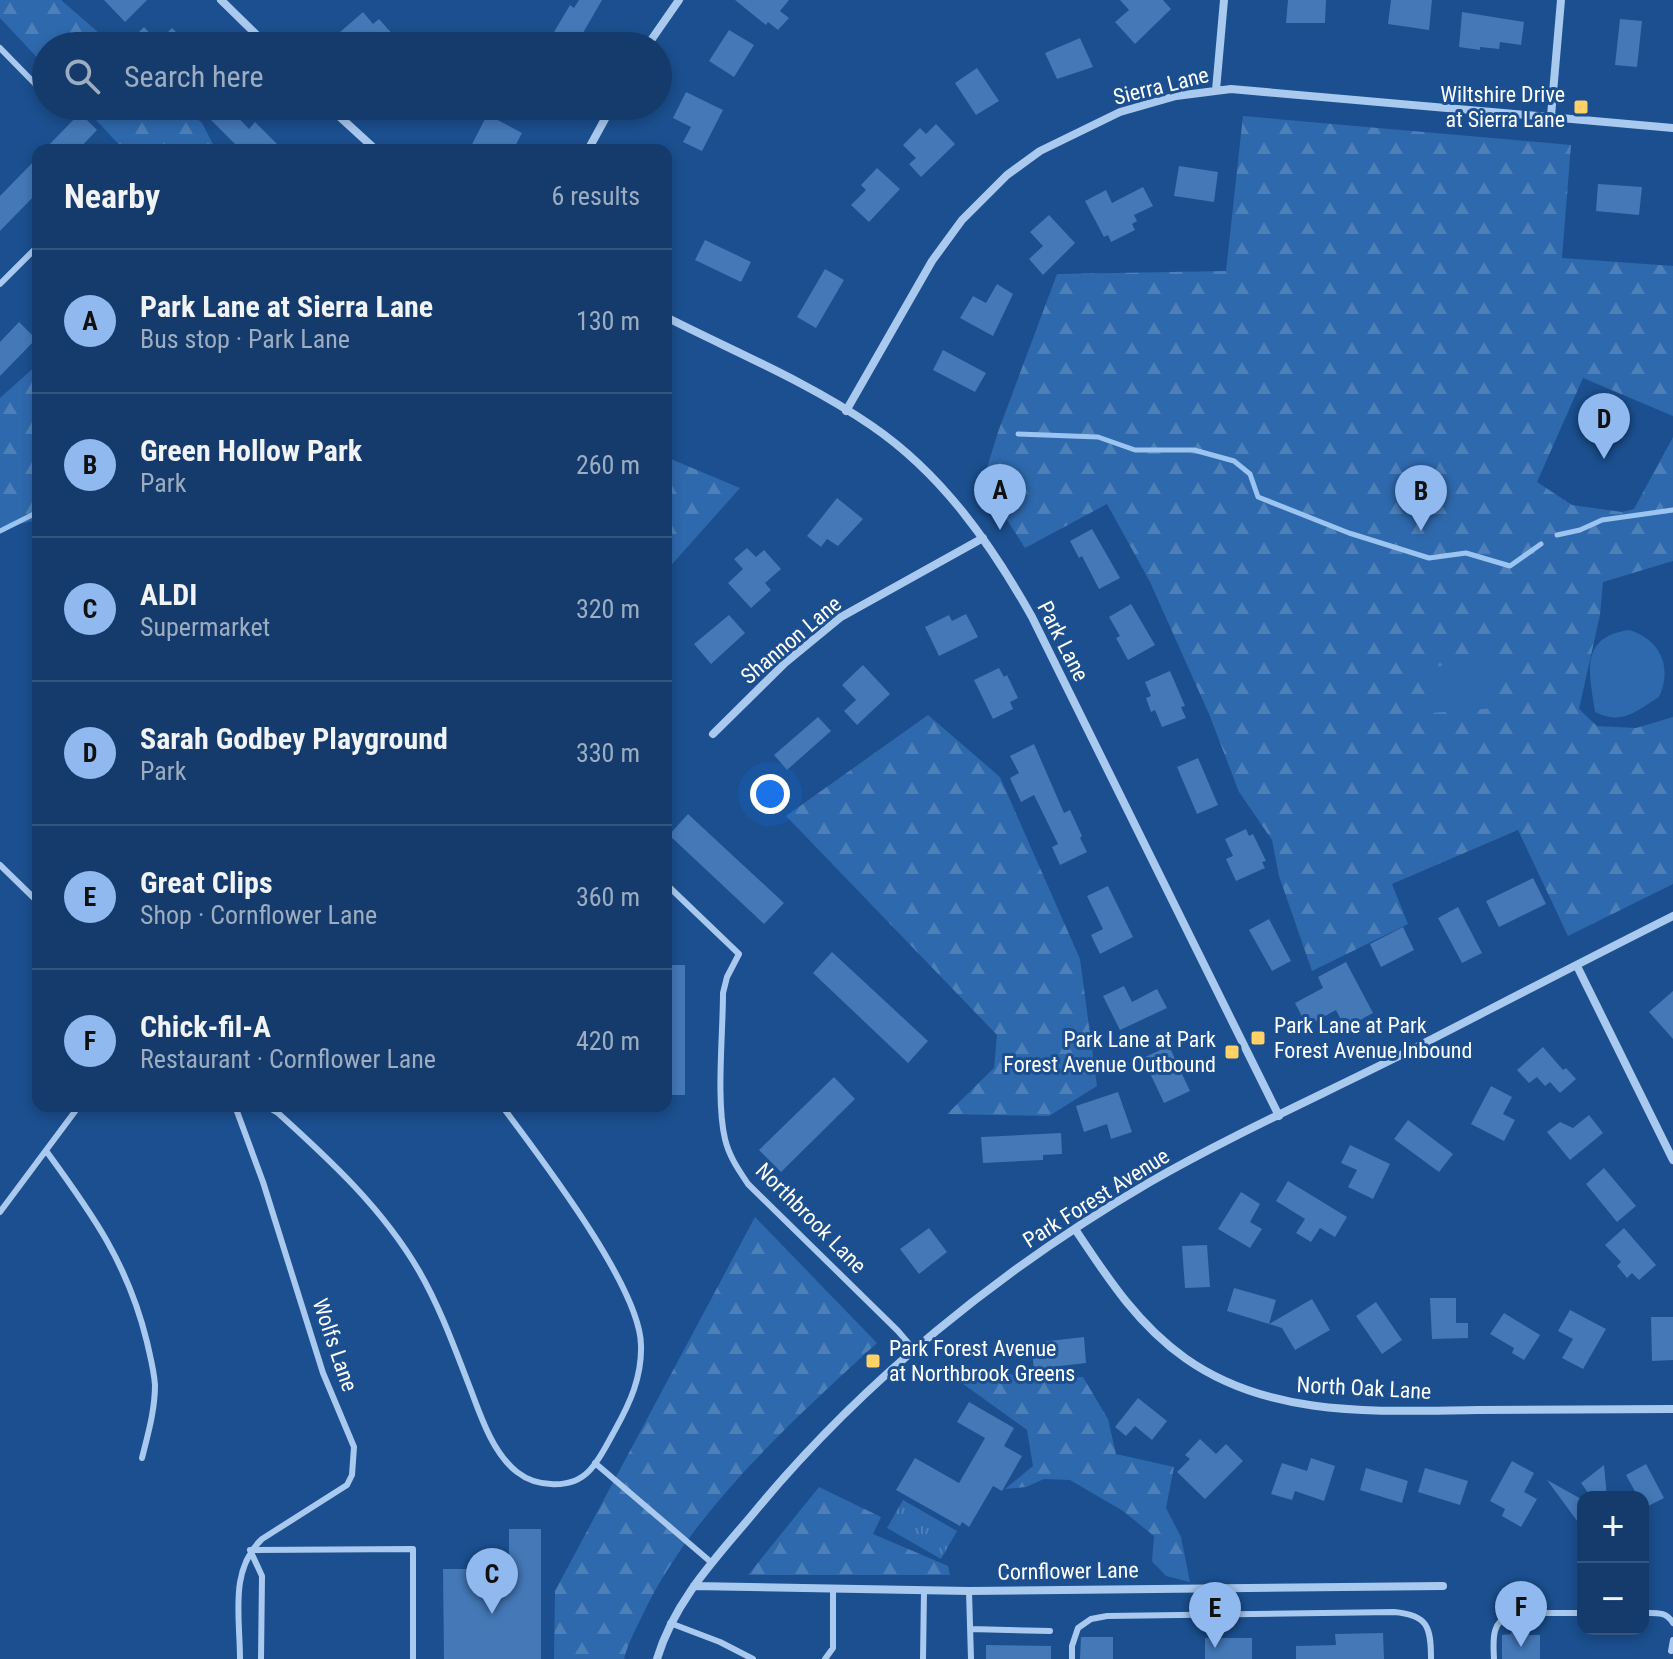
<!DOCTYPE html>
<meta charset="utf-8">
<style>
:root{--surface:#143b6b;--page:#1d4271;--text:#f1f3f6;--muted:#9dadc1;--line:#33557e;--accent:#90b9f0}
body{margin:0;font-family:"Roboto Condensed",sans-serif;background:var(--page);color:var(--text)}
.controls{position:absolute;right:24px;bottom:24px;display:grid;overflow:hidden;border-radius:16px;box-shadow:0 4px 12px #0003}
.controls button{width:72px;height:72px;display:grid;place-items:center;padding:0;border:0;border-bottom:2px solid var(--line);background:var(--surface);color:var(--text);font:40px sans-serif}
.you{position:absolute;left:770px;top:794px;width:28px;height:28px;margin:-20px;border:6px solid #fff;border-radius:50%;background:#1a73e8;box-shadow:0 0 0 12px #1a73e833}
.badge{display:grid;place-items:center;width:52px;height:52px;border-radius:50%;background:var(--accent);color:#111;font-size:26px;font-weight:700}
.pin{position:absolute;translate:-50% -66px;filter:drop-shadow(0 2px 4px #0008)}
.pin::after{content:'';position:absolute;top:42px;width:28px;height:24px;background:inherit;clip-path:polygon(0 0,100% 0,50% 100%)}
.list{margin:0;padding:0;list-style:none}
h2{display:flex;justify-content:space-between;align-items:center;height:104px;margin:0;padding:0 32px;font-size:34px}
h2 small{font-size:26px;font-weight:400;color:var(--muted)}
.list li{display:grid;grid-template-columns:52px 1fr auto;gap:24px;align-items:center;box-sizing:border-box;height:144px;padding:0 32px;border-top:2px solid var(--line)}
.list b{display:block;font-size:30px;white-space:nowrap}
.list p{margin:0;font-size:26px;white-space:nowrap;color:var(--muted)}
.list em{font-size:26px;font-style:normal;color:var(--muted)}
.icon{flex:none;width:44px;height:44px;fill:none;stroke:currentColor;stroke-width:2;stroke-linecap:round;stroke-linejoin:round}
.map{position:relative;flex:none;width:1673px;height:1659px;overflow:hidden}
.search{position:absolute;background:var(--surface);box-shadow:0 4px 12px #0003;left:32px;top:32px;width:640px;height:88px;display:flex;align-items:center;gap:20px;box-sizing:border-box;padding:0 28px;border-radius:44px;color:var(--muted);font-size:30px}
.panel{position:absolute;background:var(--surface);box-shadow:0 4px 12px #0003;left:32px;top:144px;width:640px;height:968px;border-radius:16px}
.map>svg:first-child{display:block}
.grass{fill:url(#grass-tufts)}
.forest{fill:url(#forest-firs)}
.garden{fill:#2e69ad}
.lines{fill:none;stroke-linecap:round;stroke-linejoin:round}
.stream{stroke:#9cc4f0;stroke-width:5}
.building{fill:#4478b7}
.lane{stroke:#a9c9ee;stroke-width:6}
.street{stroke:#a9c9ee;stroke-width:8}
.poi-dot{fill:#ffd166;stroke:#1b4f8f;stroke-width:3}
.labels{text-anchor:middle;dominant-baseline:central;stroke-width:6;stroke-linejoin:round;paint-order:stroke}
.street-label{font-size:22px;fill:#fff;stroke:#1b4f8f}
.poi-label{font-size:22px;fill:#fff;stroke:#1b4f8f;text-anchor:end}
</style>
<div class="map">
<svg width="1673" height="1659" viewBox="0 0 1673 1659">
<defs>
<pattern id="grass-tufts" width="24" height="20" patternUnits="userSpaceOnUse" patternTransform="scale(2)"><rect width="24" height="20" fill="#2e69ad"/><path d="M3 7l-1-3M5 7V3M7 7l1-3M15 17l-1-3M17 17v-4M19 17l1-3" fill="none" stroke="#4d80b9"/></pattern>
<pattern id="forest-firs" width="22" height="20" patternUnits="userSpaceOnUse" patternTransform="scale(2)"><rect width="22" height="20" fill="#2e69ad"/><path d="M5 1l3.5 6h-7zM16 11l3.5 6h-7z" fill="#4d80b9"/></pattern>
</defs>
<rect width="100%" height="100%" fill="#1b4f8f"/>
<path class="grass" d="M 903,1500 L 957,1531 L 941,1559 L 887,1528 Z"/>
<path class="forest" d="M 0,0 L 61,0 L 114,46 L 46,46 L 46,67 L 0,18 Z
M 83,106 L 182,106 L 202,123 L 216,150 L 124,150 Z
M 1243,116 L 1571,145 L 1562,258 L 1673,266 L 1673,416 L 1583,378 L 1537,482 L 1572,505 L 1622,512 L 1634,509 L 1673,437 L 1673,561 L 1603,582 L 1600,615 L 1579,709 L 1597,726 L 1636,728 L 1673,717 L 1673,884 L 1568,936 L 1518,830 L 1392,884 L 1408,924 L 1312,971 L 1279,876 L 1272,840 L 1239,792 L 1209,714 L 1150,582 L 1107,504 L 1025,548 L 1007,520 L 980,490 L 998,432 L 1057,274 L 1226,271 Z
M 38,364 L 38,520 L 0,528 L 0,398 Z
M 666,457 L 740,488 L 666,571 Z
M 928,715 L 1000,777 L 1080,959 L 1097,1086 L 1049,1116 L 947,1114 L 994,1068 L 997,1035 L 786,816 Z
M 755,1217 L 877,1343 C 793,1420 692,1511 643,1614 C 636,1629 628,1643 624,1659 L 554,1659 L 555,1591 Z
M 972,1366 L 1036,1380 L 1083,1377 L 1108,1419 L 1116,1454 L 1174,1467 L 1166,1508 L 1181,1537 L 1190,1582 L 1166,1576 L 1152,1561 L 1154,1536 L 1123,1511 L 1070,1480 L 1044,1479 L 1026,1487 L 1005,1489 L 1033,1466 L 1027,1430 L 959,1381 L 963,1368 Z
M 819,1487 L 881,1517 L 873,1534 L 948,1566 L 950,1575 L 748,1575 Z"/>
<path class="garden" d="M 1629,630 C 1660,639 1673,667 1659,697 C 1636,711 1622,726 1595,712 C 1589,672 1579,637 1629,630 Z
M 1493,662 L 1496,708 L 1431,713 L 1428,667 Z"/>
<g class="lines">
<path class="stream" d="M 1018,434 L 1098,437 L 1135,450 L 1194,450 L 1234,461 L 1250,474 L 1258,497 L 1349,533 L 1429,558 L 1466,553 L 1510,566 L 1541,544
M 0,531 L 38,512
M 1557,535 L 1580,530 L 1602,520 L 1673,510"/>
</g>
<path class="building" d="M 104,0 L 147,0 L 125,22 Z
M 579,0 L 602,0 L 576,45 L 554,32 L 570,5 L 574,8 Z
M 735,0 L 789,0 L 780,11 L 789,18 L 778,30 L 768,22 L 766,25 Z
M 1120,0 L 1163,0 L 1171,9 L 1135,44 L 1115,22 L 1129,10 Z
M 1288,0 L 1326,0 L 1325,23 L 1286,23 Z
M 1391,0 L 1432,0 L 1429,30 L 1388,24 Z
M 363,12 L 373,24 L 379,19 L 394,36 L 383,46 L 351,46 L 339,33 Z
M 1462,12 L 1524,22 L 1521,45 L 1500,42 L 1499,49 L 1480,47 L 1480,50 L 1459,47 Z
M 1620,19 L 1642,21 L 1637,67 L 1615,65 Z
M 144,27 L 158,42 L 172,28 L 190,46 L 125,46 Z
M 729,30 L 754,45 L 734,77 L 709,61 Z
M 1080,38 L 1093,67 L 1057,79 L 1045,53 Z
M 977,68 L 999,101 L 976,115 L 955,83 Z
M 686,92 L 723,110 L 702,151 L 683,142 L 691,127 L 673,118 Z
M 197,106 L 227,106 L 249,129 L 255,122 L 283,150 L 241,150 Z
M 80,113 L 97,130 L 78,150 L 44,150 Z
M 486,117 L 492,117 L 522,133 L 513,150 L 469,150 Z
M 936,124 L 955,144 L 921,177 L 909,164 L 916,158 L 903,145 L 920,128 L 926,134 Z
M 38,157 L 38,192 L 0,231 L 0,196 Z
M 1179,166 L 1218,172 L 1214,202 L 1174,196 Z
M 877,168 L 900,189 L 869,222 L 851,205 L 866,190 L 861,185 Z
M 1598,184 L 1642,187 L 1639,215 L 1596,211 Z
M 1143,187 L 1153,206 L 1134,215 L 1137,221 L 1132,224 L 1135,230 L 1111,242 L 1108,235 L 1104,237 L 1085,201 L 1106,190 L 1112,203 Z
M 1049,215 L 1075,243 L 1043,275 L 1029,259 L 1043,246 L 1030,232 Z
M 705,240 L 751,262 L 741,282 L 695,260 Z
M 825,269 L 844,280 L 816,328 L 797,317 Z
M 997,284 L 1013,294 L 993,336 L 960,318 L 973,296 L 986,303 Z
M 19,322 L 36,339 L 0,376 L 0,342 Z
M 943,350 L 986,373 L 975,392 L 933,370 Z
M 837,498 L 863,519 L 838,546 L 827,539 L 821,547 L 807,536 Z
M 1092,529 L 1120,578 L 1099,589 L 1082,556 L 1079,558 L 1070,541 Z
M 747,548 L 756,557 L 764,550 L 781,569 L 765,583 L 771,590 L 751,608 L 728,583 L 743,569 L 734,559 Z
M 1131,604 L 1155,645 L 1128,660 L 1116,638 L 1120,636 L 1109,617 Z
M 966,614 L 978,637 L 939,656 L 925,627 L 949,615 L 952,621 Z
M 729,615 L 745,633 L 711,664 L 694,644 Z
M 863,665 L 890,694 L 857,725 L 844,711 L 856,700 L 842,685 Z
M 999,668 L 1004,677 L 1007,675 L 1018,698 L 1010,702 L 1013,709 L 993,719 L 974,680 Z
M 1170,671 L 1185,706 L 1181,707 L 1186,718 L 1162,727 L 1155,710 L 1151,712 L 1146,698 L 1151,696 L 1145,682 Z
M 818,717 L 831,731 L 787,770 L 774,755 Z
M 1034,744 L 1064,813 L 1070,810 L 1082,836 L 1080,838 L 1087,852 L 1060,865 L 1052,847 L 1058,844 L 1034,795 L 1021,802 L 1010,778 L 1019,773 L 1010,756 Z
M 1198,758 L 1218,805 L 1197,814 L 1177,767 Z
M 688,814 L 784,903 L 764,924 L 669,835 Z
M 1246,829 L 1249,836 L 1253,834 L 1266,861 L 1262,862 L 1265,868 L 1236,881 L 1226,859 L 1233,856 L 1225,839 Z
M 1533,878 L 1546,904 L 1499,927 L 1486,901 Z
M 1108,886 L 1133,937 L 1100,954 L 1091,935 L 1103,929 L 1087,896 Z
M 1458,907 L 1482,953 L 1462,963 L 1438,918 Z
M 1269,919 L 1291,961 L 1272,971 L 1249,930 Z
M 1403,927 L 1414,950 L 1381,967 L 1370,944 Z
M 832,952 L 928,1041 L 908,1063 L 813,973 Z
M 1346,962 L 1373,1013 L 1345,1028 L 1336,1010 L 1307,1026 L 1295,1003 L 1323,988 L 1318,977 Z
M 666,965 L 685,965 L 685,1095 L 666,1095 Z
M 1124,986 L 1132,1002 L 1157,989 L 1167,1008 L 1120,1030 L 1103,996 Z
M 1673,991 L 1673,1039 L 1649,1012 Z
M 1169,1046 L 1190,1091 L 1164,1103 L 1143,1058 Z
M 1543,1047 L 1563,1070 L 1566,1068 L 1576,1079 L 1560,1093 L 1550,1082 L 1545,1086 L 1537,1077 L 1529,1083 L 1517,1070 Z
M 834,1077 L 855,1099 L 781,1172 L 759,1150 Z
M 1491,1086 L 1512,1097 L 1503,1114 L 1515,1120 L 1504,1141 L 1471,1124 Z
M 1118,1092 L 1132,1132 L 1111,1139 L 1107,1124 L 1084,1132 L 1076,1106 Z
M 1589,1115 L 1603,1133 L 1570,1160 L 1547,1132 L 1560,1122 L 1573,1128 Z
M 1408,1120 L 1453,1154 L 1439,1172 L 1394,1139 Z
M 1061,1133 L 1062,1154 L 1043,1155 L 1043,1160 L 983,1163 L 981,1137 Z
M 1350,1145 L 1390,1164 L 1373,1199 L 1348,1187 L 1357,1170 L 1341,1163 Z
M 1604,1168 L 1636,1206 L 1617,1222 L 1586,1184 Z
M 1288,1181 L 1347,1217 L 1335,1237 L 1320,1228 L 1311,1242 L 1296,1233 L 1305,1219 L 1276,1201 Z
M 1241,1192 L 1260,1204 L 1250,1222 L 1262,1229 L 1250,1248 L 1218,1229 Z
M 929,1228 L 947,1252 L 919,1274 L 900,1249 Z
M 1624,1228 L 1656,1265 L 1639,1280 L 1632,1273 L 1627,1278 L 1617,1266 L 1621,1262 L 1605,1245 Z
M 1207,1245 L 1210,1287 L 1185,1288 L 1182,1246 Z
M 1234,1288 L 1276,1300 L 1269,1324 L 1227,1311 Z
M 1430,1298 L 1456,1298 L 1456,1323 L 1468,1323 L 1468,1338 L 1432,1339 Z
M 1312,1299 L 1330,1330 L 1295,1350 L 1282,1328 L 1269,1324 Z
M 1376,1302 L 1402,1340 L 1382,1354 L 1356,1316 Z
M 1570,1310 L 1606,1329 L 1583,1369 L 1562,1358 L 1573,1339 L 1558,1331 Z
M 1504,1313 L 1540,1335 L 1524,1360 L 1512,1353 L 1514,1348 L 1490,1334 Z
M 1651,1317 L 1673,1317 L 1673,1360 L 1652,1361 Z
M 1084,1337 L 1086,1363 L 1034,1369 L 1031,1343 Z
M 1138,1398 L 1167,1421 L 1152,1440 L 1135,1426 L 1126,1436 L 1115,1427 Z
M 969,1402 L 1014,1428 L 1004,1446 L 1022,1456 L 1002,1491 L 993,1486 L 969,1527 L 962,1522 L 960,1526 L 896,1490 L 915,1458 L 959,1483 L 985,1438 L 957,1422 Z
M 1200,1439 L 1216,1454 L 1226,1444 L 1243,1461 L 1205,1499 L 1177,1472 L 1190,1459 L 1185,1455 Z
M 1311,1458 L 1335,1466 L 1324,1501 L 1295,1491 L 1292,1500 L 1271,1494 L 1282,1463 L 1307,1471 Z
M 1512,1461 L 1534,1473 L 1524,1492 L 1537,1499 L 1521,1527 L 1502,1516 L 1505,1509 L 1490,1501 Z
M 1646,1464 L 1664,1498 L 1644,1508 L 1643,1497 L 1638,1497 L 1626,1475 Z
M 1604,1465 L 1607,1497 L 1591,1497 L 1581,1483 Z
M 1366,1468 L 1408,1481 L 1402,1503 L 1360,1490 Z
M 1425,1468 L 1468,1481 L 1460,1505 L 1418,1492 Z
M 1547,1480 L 1583,1500 L 1583,1529 Z
M 509,1529 L 541,1529 L 541,1659 L 444,1659 L 443,1569 L 509,1569 Z
M 1511,1626 L 1529,1626 L 1529,1635 L 1540,1635 L 1540,1659 L 1502,1659 L 1502,1635 L 1511,1634 Z
M 1383,1633 L 1384,1659 L 1296,1659 L 1296,1646 L 1336,1645 L 1335,1634 Z
M 1081,1637 L 1113,1637 L 1113,1659 L 1080,1659 Z
M 1205,1638 L 1252,1638 L 1252,1659 L 1205,1659 Z
M 986,1645 L 1051,1646 L 1051,1659 L 986,1659 Z"/>
<g class="lines">
<path class="lane" d="M 0,48 L 46,95
M 0,284 L 38,246
M 0,865 L 38,902
M 666,884 L 739,954 L 727,977 L 723,993 C 723,1034 716,1101 725,1139 C 729,1156 738,1169 748,1184 L 898,1331 L 915,1351
M 235,1106 L 263,1182 L 323,1373 L 354,1447 L 352,1475 L 347,1485 L 262,1539 C 229,1570 240,1617 240,1659
M 266,1106 L 278,1113 C 331,1161 383,1209 419,1271 C 441,1309 456,1352 472,1393 C 482,1420 494,1454 517,1472 C 536,1487 571,1490 589,1471 C 600,1460 607,1444 615,1430 C 630,1403 642,1377 641,1345 C 640,1286 539,1156 502,1106
M 47,1152 C 93,1215 128,1264 147,1342 C 150,1356 154,1370 155,1385 C 155,1410 148,1434 142,1458
M 0,1212 L 79,1106
M 595,1463 L 712,1563
M 250,1550 L 413,1549 L 413,1659
M 250,1550 L 262,1576 L 261,1659
M 969,1591 L 971,1659
M 1643,1613 C 1655,1613 1666,1611 1673,1623
M 670,1623 L 720,1642 L 753,1659
M 970,1629 L 1050,1631
M 1671,1651 L 1673,1640
M 825,1659 L 833,1648 L 833,1588
M 923,1659 L 924,1590
M 1072,1659 L 1072,1646 L 1078,1628 L 1091,1619 L 1107,1616 L 1394,1612 C 1428,1615 1431,1627 1431,1659
M 1494,1659 C 1493,1639 1491,1622 1512,1613 L 1583,1613"/>
<path class="street" d="M 221,0 L 268,46
M 647,46 L 679,0
M 1216,90 L 1224,0
M 328,106 L 376,150
M 1551,116 L 1561,0
M 588,150 L 612,106
M 666,317 C 735,352 808,382 872,426 C 942,474 991,544 1032,617 L 1279,1116
M 846,411 L 932,261 L 962,220 L 1007,175 L 1040,151 L 1120,112 L 1176,96 L 1231,89 L 1673,128
M 713,734 L 785,663 L 841,617 L 983,538
M 1577,966 L 1673,1160
M 1075,1229 C 1107,1277 1137,1324 1185,1358 C 1271,1419 1378,1411 1478,1410 C 1543,1410 1608,1409 1673,1409
M 694,1586 L 969,1591 L 1443,1586
M 657,1659 C 674,1602 714,1560 752,1515 C 861,1382 1001,1269 1150,1182 C 1230,1136 1315,1098 1397,1057 C 1489,1010 1581,962 1673,916"/>
</g>
<g class="poi-dot">
<rect x="1573" y="99" width="16" height="16" rx="4"/>
<rect x="1250" y="1030" width="16" height="16" rx="4"/>
<rect x="1224" y="1044" width="16" height="16" rx="4"/>
<rect x="865" y="1353" width="16" height="16" rx="4"/>
</g>
<g class="labels">
<g class="street-label">
<text transform="translate(1161 86) rotate(-14)">Sierra Lane</text>
<text transform="translate(791 640) rotate(-40)">Shannon Lane</text>
<text transform="translate(1063 641) rotate(63)">Park Lane</text>
<text transform="translate(1096 1198) rotate(-32)">Park Forest Avenue</text>
<text transform="translate(811 1218) rotate(45)">Northbrook Lane</text>
<text transform="translate(335 1345) rotate(71)">Wolfs Lane</text>
<text transform="translate(1364 1388) rotate(3)">North Oak Lane</text>
<text transform="translate(1068 1571) rotate(-1)">Cornflower Lane</text>
</g>
<g class="poi-label">
<text x="1565" y="94">Wiltshire Drive<tspan x="1565" dy="25">at Sierra Lane</tspan></text>
<text x="1274" y="1025" text-anchor="start">Park Lane at Park<tspan x="1274" dy="25">Forest Avenue Inbound</tspan></text>
<text x="1216" y="1039">Park Lane at Park<tspan x="1216" dy="25">Forest Avenue Outbound</tspan></text>
<text x="889" y="1348" text-anchor="start">Park Forest Avenue<tspan x="889" dy="25">at Northbrook Greens</tspan></text>
</g>
</g>
</svg>
<div class="controls">
<button>+</button>
<button>−</button>
</div>
<div class="you"></div>
<div class="pin badge" style="left:1000px;top:530px">A</div>
<div class="pin badge" style="left:1421px;top:531px">B</div>
<div class="pin badge" style="left:492px;top:1614px">C</div>
<div class="pin badge" style="left:1604px;top:459px">D</div>
<div class="pin badge" style="left:1215px;top:1648px">E</div>
<div class="pin badge" style="left:1521px;top:1647px">F</div>
<div class="search"><svg class="icon" aria-label="search" viewBox="0 0 24 24"><circle cx="10" cy="10" r="6"/><path d="M15 15l6 6"/></svg>Search here</div>
<section class="panel">
<h2>Nearby<small>6 results</small></h2>
<ul class="list">
<li><span class="badge">A</span><div><b>Park Lane at Sierra Lane</b><p>Bus stop · Park Lane</p></div><em>130 m</em></li>
<li><span class="badge">B</span><div><b>Green Hollow Park</b><p>Park</p></div><em>260 m</em></li>
<li><span class="badge">C</span><div><b>ALDI</b><p>Supermarket</p></div><em>320 m</em></li>
<li><span class="badge">D</span><div><b>Sarah Godbey Playground</b><p>Park</p></div><em>330 m</em></li>
<li><span class="badge">E</span><div><b>Great Clips</b><p>Shop · Cornflower Lane</p></div><em>360 m</em></li>
<li><span class="badge">F</span><div><b>Chick-fil-A</b><p>Restaurant · Cornflower Lane</p></div><em>420 m</em></li>
</ul>
</section>
</div>
